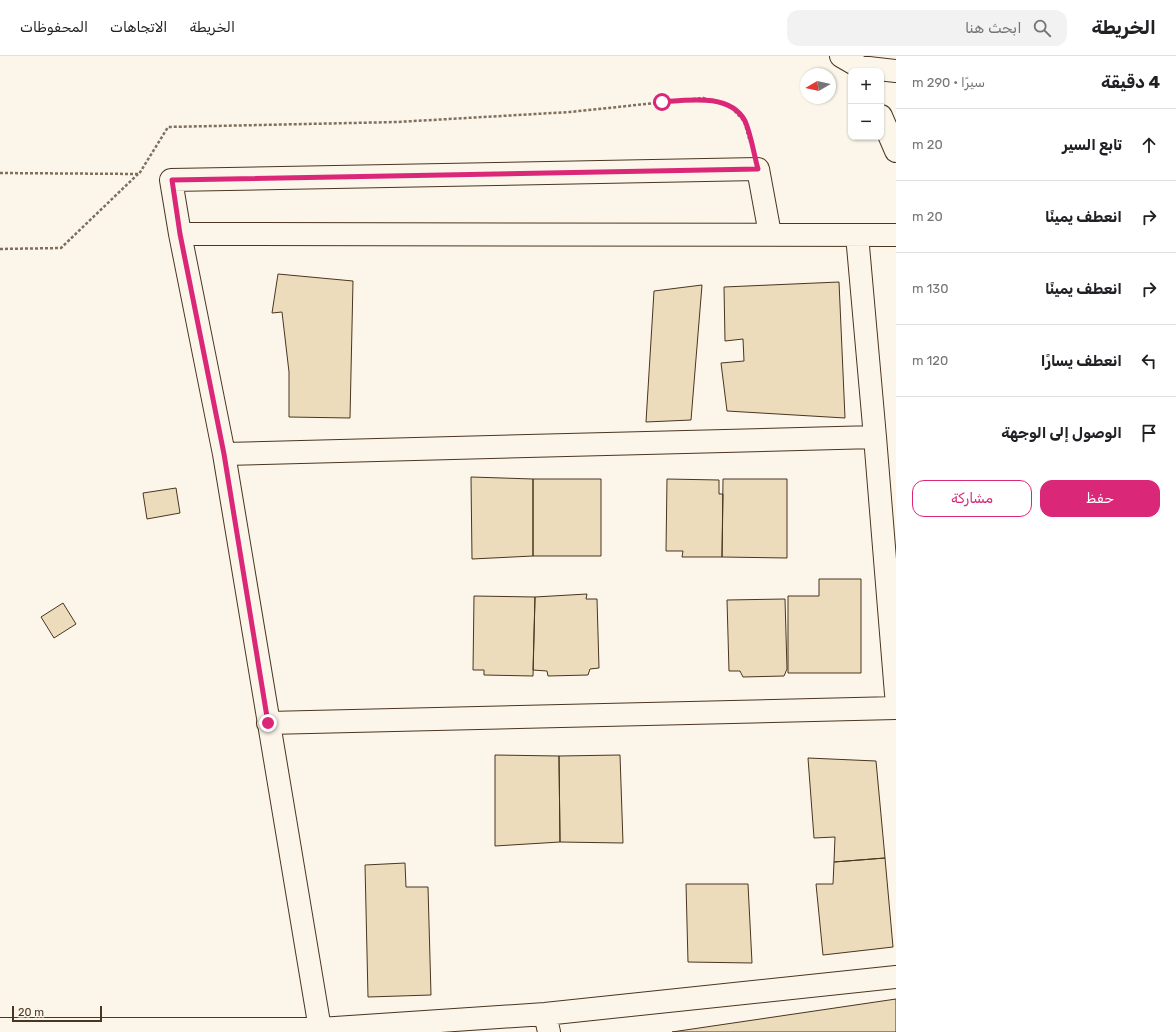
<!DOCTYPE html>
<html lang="ar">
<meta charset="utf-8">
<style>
:root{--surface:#fff;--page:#f2f2f2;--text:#202124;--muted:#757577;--line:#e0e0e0;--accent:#db2777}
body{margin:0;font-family:Rubik,"Noto Naskh Arabic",sans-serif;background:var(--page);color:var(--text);direction:rtl}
.controls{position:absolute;right:12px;top:12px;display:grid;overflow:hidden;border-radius:8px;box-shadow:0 1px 3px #0004}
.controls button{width:36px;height:36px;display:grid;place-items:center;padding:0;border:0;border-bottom:1px solid var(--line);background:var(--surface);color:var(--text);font:20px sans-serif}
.compass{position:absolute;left:800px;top:12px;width:36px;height:36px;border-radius:50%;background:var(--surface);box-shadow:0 1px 3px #0004;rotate:261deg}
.scale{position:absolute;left:12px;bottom:10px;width:90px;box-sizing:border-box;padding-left:4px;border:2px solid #4a3520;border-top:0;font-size:11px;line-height:14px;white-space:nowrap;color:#4a3520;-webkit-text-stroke:3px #fbf6e9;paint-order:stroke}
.stop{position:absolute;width:12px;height:12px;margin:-9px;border:3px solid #db2777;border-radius:50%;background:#fff}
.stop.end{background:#db2777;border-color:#fff;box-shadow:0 1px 4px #0008}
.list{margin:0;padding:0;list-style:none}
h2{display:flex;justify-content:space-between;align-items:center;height:52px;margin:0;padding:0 16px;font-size:17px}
h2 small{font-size:13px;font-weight:400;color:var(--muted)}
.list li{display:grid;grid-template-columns:26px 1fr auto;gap:12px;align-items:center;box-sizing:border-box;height:72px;padding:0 16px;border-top:1px solid var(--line)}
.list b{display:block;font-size:15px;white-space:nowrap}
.list em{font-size:13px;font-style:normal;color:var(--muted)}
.actions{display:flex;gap:8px;padding:12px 16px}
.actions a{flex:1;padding:9px 0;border:1px solid var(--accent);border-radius:12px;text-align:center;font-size:14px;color:var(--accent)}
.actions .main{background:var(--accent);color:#fff}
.icon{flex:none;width:22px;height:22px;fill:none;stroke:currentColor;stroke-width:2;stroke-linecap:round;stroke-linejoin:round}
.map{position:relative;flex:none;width:896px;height:976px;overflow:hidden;direction:ltr}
header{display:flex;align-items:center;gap:24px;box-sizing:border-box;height:56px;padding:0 20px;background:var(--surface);border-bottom:1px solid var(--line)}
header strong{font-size:19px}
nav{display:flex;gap:22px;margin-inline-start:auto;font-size:14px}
.search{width:280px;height:36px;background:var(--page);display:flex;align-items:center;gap:10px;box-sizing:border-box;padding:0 14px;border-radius:12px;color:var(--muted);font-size:15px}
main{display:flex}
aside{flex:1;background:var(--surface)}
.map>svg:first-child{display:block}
.building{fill:#ecdcbc;stroke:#4a3520}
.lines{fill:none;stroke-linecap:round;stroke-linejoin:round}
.minor-casing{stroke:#4a3520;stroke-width:24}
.major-casing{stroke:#4a3520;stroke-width:24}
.path{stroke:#7f6f5c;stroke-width:2.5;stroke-dasharray:3 2;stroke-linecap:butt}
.minor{stroke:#fbf6e9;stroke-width:22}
.major{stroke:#fbf6e9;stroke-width:22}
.route{stroke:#db2777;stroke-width:5}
</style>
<header>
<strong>الخريطة</strong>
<div class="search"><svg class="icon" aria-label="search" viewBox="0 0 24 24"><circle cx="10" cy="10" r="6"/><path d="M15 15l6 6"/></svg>ابحث هنا</div>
<nav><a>الخريطة</a><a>الاتجاهات</a><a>المحفوظات</a></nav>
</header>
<main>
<aside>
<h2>4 دقيقة<small>سيرًا · 290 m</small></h2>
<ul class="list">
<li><svg class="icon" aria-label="ahead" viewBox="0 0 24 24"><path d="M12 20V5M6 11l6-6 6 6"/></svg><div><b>تابع السير</b></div><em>20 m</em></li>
<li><svg class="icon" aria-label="right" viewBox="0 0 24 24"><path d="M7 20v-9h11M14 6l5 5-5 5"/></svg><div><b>انعطف يمينًا</b></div><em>20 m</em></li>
<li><svg class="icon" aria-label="right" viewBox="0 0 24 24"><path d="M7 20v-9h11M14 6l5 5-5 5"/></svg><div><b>انعطف يمينًا</b></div><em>130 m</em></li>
<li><svg class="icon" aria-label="left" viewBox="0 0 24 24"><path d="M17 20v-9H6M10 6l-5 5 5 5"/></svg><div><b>انعطف يسارًا</b></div><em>120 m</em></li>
<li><svg class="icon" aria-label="arrive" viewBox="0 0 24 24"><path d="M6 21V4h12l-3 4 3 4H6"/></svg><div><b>الوصول إلى الوجهة</b></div></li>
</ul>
<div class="actions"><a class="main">حفظ</a><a>مشاركة</a></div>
</aside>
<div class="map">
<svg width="896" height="976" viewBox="0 0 896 976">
<rect width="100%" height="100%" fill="#fbf6e9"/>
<path class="building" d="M 278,218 L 353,225 L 350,362 L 289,361 L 289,316 L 282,256 L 272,257 Z
M 839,226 L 845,362 L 727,355 L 721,307 L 744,305 L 743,283 L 725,285 L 724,231 Z
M 702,229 L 691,364 L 646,366 L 654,235 Z
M 471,421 L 533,423 L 533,500 L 472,503 Z
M 533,423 L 601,423 L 601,500 L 533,500 Z
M 667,423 L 719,424 L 719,438 L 723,438 L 722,501 L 682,501 L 683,495 L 666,495 Z
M 723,423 L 787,423 L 787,502 L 722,501 Z
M 176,432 L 180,457 L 147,463 L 143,437 Z
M 819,523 L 861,523 L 861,617 L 788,617 L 788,540 L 819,540 Z
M 587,538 L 586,543 L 597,543 L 599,612 L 590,613 L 588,619 L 548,620 L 547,615 L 533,614 L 535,541 Z
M 474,540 L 535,541 L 533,620 L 484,619 L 484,614 L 473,614 Z
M 785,543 L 787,613 L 784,620 L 743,621 L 740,615 L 729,615 L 727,544 Z
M 63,547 L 76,568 L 54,582 L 41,561 Z
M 495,699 L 559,700 L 560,786 L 495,790 Z
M 620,699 L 623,787 L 560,786 L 559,700 Z
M 808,702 L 876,705 L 885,802 L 834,806 L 835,781 L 814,782 Z
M 885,802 L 893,891 L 823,899 L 816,828 L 833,828 L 834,806 Z
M 405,807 L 406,831 L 428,831 L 431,939 L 368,941 L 365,809 Z
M 686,828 L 748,828 L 752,907 L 688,906 Z
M 896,943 L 896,976 L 672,976 Z"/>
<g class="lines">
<g class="minor-casing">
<path id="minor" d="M 180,178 L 896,179
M 857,179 L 875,381 L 896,638
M 224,398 L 875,381
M 268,667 L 896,652
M 545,958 L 549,976
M 0,973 L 320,973 L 545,958 L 896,921
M 320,973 L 224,398 L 180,178 L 171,124 L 758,113 L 770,178"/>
</g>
<g class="major-casing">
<path id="major" d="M 841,0 L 860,11 L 896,15
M 881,60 L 896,95"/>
</g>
<path class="path" d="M 0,117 L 139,118 L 168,71 L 397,66 L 570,56 L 703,42 L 730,50 L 744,65 L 750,86
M 0,193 L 61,192 L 138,118"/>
<use href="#minor" class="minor"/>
<use href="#major" class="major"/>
</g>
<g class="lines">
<path class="route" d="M 268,667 L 224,398 L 180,178 L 172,124 L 758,113 C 754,99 751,78 745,65 C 730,37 688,44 662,46"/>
</g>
</svg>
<div class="controls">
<button>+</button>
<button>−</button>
</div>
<svg class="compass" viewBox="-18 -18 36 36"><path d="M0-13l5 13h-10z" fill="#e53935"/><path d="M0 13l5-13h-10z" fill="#757577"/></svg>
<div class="scale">20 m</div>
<div class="stop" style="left:662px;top:46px"></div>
<div class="stop end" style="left:268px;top:667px"></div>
</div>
</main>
